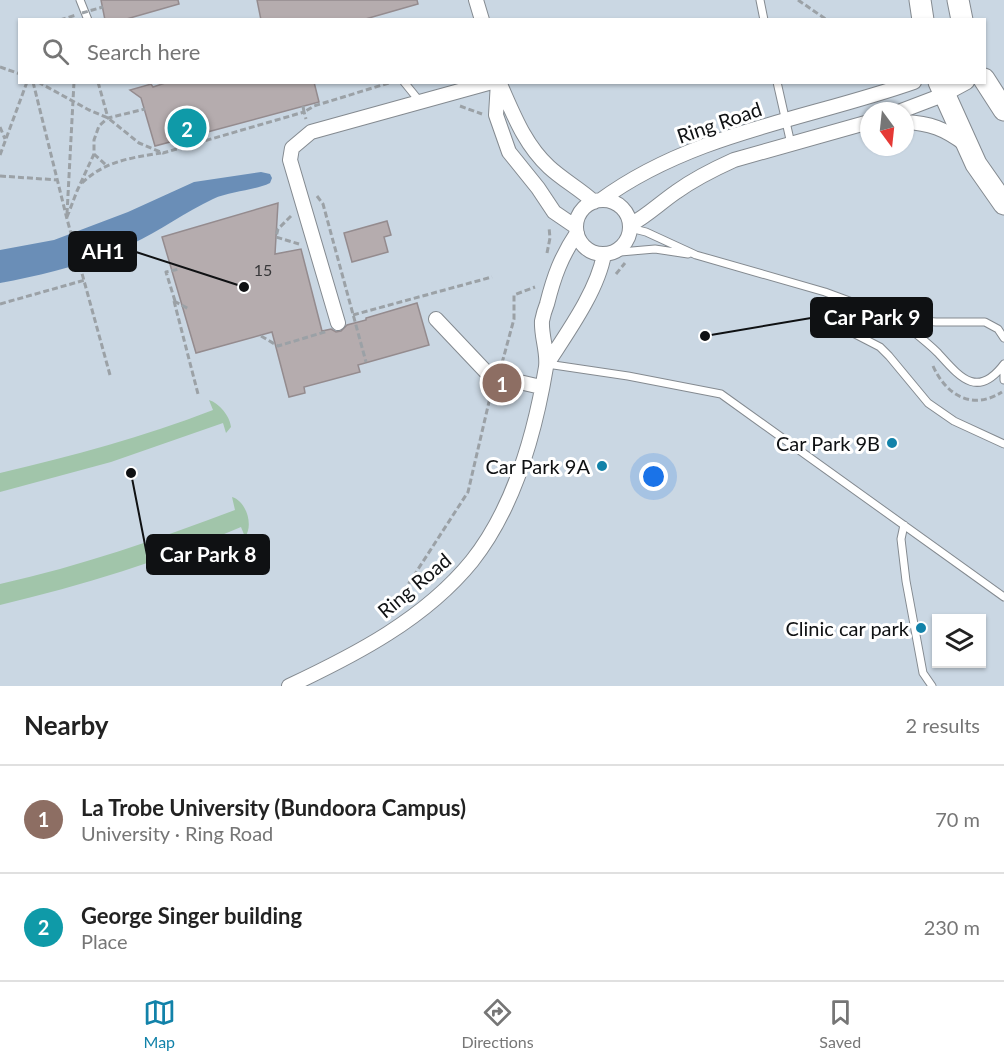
<!DOCTYPE html>
<meta charset="utf-8">
<style>
:root{--surface:#fff;--page:#f6f6f6;--text:#222;--muted:#767676;--line:#e0e0e0;--accent:#1282a9}
body{margin:0;font-family:Lato,sans-serif;background:var(--page);color:var(--text)}
.controls{position:absolute;right:18px;bottom:18px;display:grid;overflow:hidden;border-radius:0px;box-shadow:0 2px 4px #0004}
.controls button{width:54px;height:54px;display:grid;place-items:center;padding:0;border:0;border-bottom:2px solid var(--line);background:var(--surface);color:var(--text);font:30px sans-serif}
.compass{position:absolute;left:860px;top:102px;width:54px;height:54px;border-radius:50%;background:var(--surface);box-shadow:0 2px 4px #0004;rotate:165deg}
.you{position:absolute;left:654px;top:477px;width:21px;height:21px;margin:-15px;border:4px solid #fff;border-radius:50%;background:#1a73e8;box-shadow:0 0 0 9px #1a73e833}
.badge{display:grid;place-items:center;width:39px;height:39px;border-radius:50%;background:var(--accent);color:#fff;font-size:20px;font-weight:700}
.pin{position:absolute;translate:-50% -50%;border:3px solid #fff;box-shadow:0 2px 6px #0006}
.list{margin:0;padding:0;list-style:none}
h2{display:flex;justify-content:space-between;align-items:center;height:78px;margin:0;padding:0 24px;font-size:26px}
h2 small{font-size:20px;font-weight:400;color:var(--muted)}
.list li{display:grid;grid-template-columns:39px 1fr auto;gap:18px;align-items:center;box-sizing:border-box;height:108px;padding:0 24px;border-top:2px solid var(--line)}
.list b{display:block;font-size:22px;white-space:nowrap}
.list p{margin:0;font-size:20px;white-space:nowrap;color:var(--muted)}
.list em{font-size:20px;font-style:normal;color:var(--muted)}
.icon{flex:none;width:33px;height:33px;fill:none;stroke:currentColor;stroke-width:2;stroke-linecap:round;stroke-linejoin:round}
.map{position:relative;flex:none;width:1004px;height:686px;overflow:hidden}
.search{position:absolute;background:var(--surface);box-shadow:0 2px 4px #0004;left:18px;right:18px;top:18px;height:66px;display:flex;align-items:center;gap:15px;box-sizing:border-box;padding:0 21px;border-radius:0px;color:var(--muted);font-size:22px}
.sheet{height:294px;background:var(--surface)}
nav{display:flex;justify-content:space-around;align-items:center;box-sizing:border-box;height:84px;border-top:2px solid var(--line);background:var(--surface);font-size:16px;color:var(--muted)}
nav a{display:grid;justify-items:center;gap:3px}
nav .on{color:var(--accent)}
.map>svg:first-child{display:block}
.built{fill:#cad7e3;fill-rule:evenodd}
.green{fill:#a1c5aa}
.water{fill:#6a8eb7}
.building{fill:#b5acae;stroke:#948b8e;stroke-width:1.5}
.lines{fill:none;stroke-linecap:round;stroke-linejoin:round}
.lane-casing{stroke:#848a90;stroke-width:9}
.street-casing{stroke:#848a90;stroke-width:16}
.primary-casing{stroke:#848a90;stroke-width:23}
.path{stroke:#9ba1a6;stroke-width:3;stroke-dasharray:6 3;stroke-linecap:butt}
.lane{stroke:#fff;stroke-width:7}
.street{stroke:#fff;stroke-width:14}
.primary{stroke:#fff;stroke-width:21}
.path-bridge{stroke:#9ba1a6;stroke-width:3;stroke-dasharray:6 3;stroke-linecap:butt}
.poi-dot{fill:#1282a9;stroke:#fff;stroke-width:2}
.labels{text-anchor:middle;dominant-baseline:central;stroke-width:6;stroke-linejoin:round;paint-order:stroke}
.number-label{font-size:16px;fill:#38383a}
.street-label{font-size:20px;fill:#0f1113;stroke:#fff}
.poi-label{font-size:20px;fill:#0f1113;stroke:#fff;text-anchor:end}
.leader{fill:none;stroke:#0f1113;stroke-width:2}
.callout-dot{fill:#0f1113;stroke:#fff;stroke-width:2}
.callout{fill:#0f1113;stroke:#0f1113;stroke-width:2}
.callout-label{font-size:21px;text-anchor:middle;font-weight:bold;fill:#fff}
</style>
<div class="map">
<svg width="1004" height="686" viewBox="0 0 1004 686">
<rect width="100%" height="100%" fill="#dce3ea"/>
<path class="built" d="M 0,0 L 1004,0 L 1004,686 L 0,686 ZM 20,20 L 984,20 L 984,82 L 20,82 ZM 869,111 L 905,111 L 905,147 L 869,147 ZM 936,618 L 982,618 L 982,664 L 936,664 Z"/>
<path class="green" d="M 209,400 C 219,403 230,416 231,427 L 226,433 L 223,423 L 111,462 L 0,492 L 0,473 C 72,456 144,437 213,410 Z
M 232,497 C 246,501 254,525 245,537 L 241,527 C 163,561 83,585 0,605 L 0,584 C 81,566 158,539 235,510 Z"/>
<path class="water" d="M 261,172 L 270,174 L 272,178 L 270,183 C 253,191 231,191 213,199 C 185,212 160,231 132,244 C 92,263 44,275 0,283 L 0,250 L 54,240 L 128,212 L 194,182 Z"/>
<path class="building" d="M 101,0 L 178,0 L 179,4 L 123,20 L 105,20 Z
M 257,0 L 417,0 L 418,4 L 362,20 L 261,20 Z
M 168,82 L 314,82 L 319,102 L 155,146 L 141,98 L 130,90 L 151,84 L 153,87 Z
M 278,203 L 275,254 L 301,249 L 322,331 L 331,329 L 336,332 L 341,331 L 347,325 L 366,320 L 366,318 L 417,303 L 429,345 L 358,365 L 360,372 L 304,387 L 305,393 L 289,397 L 272,332 L 196,353 L 162,237 Z
M 387,221 L 391,235 L 384,237 L 388,252 L 352,262 L 344,233 Z"/>
<g class="lines">
<g class="lane-casing">
<path id="lane" d="M 80,0 L 88,20
M 760,0 L 764,20
M 404,82 L 421,103
M 777,82 L 791,144
M 630,228 L 646,232 L 696,255 L 825,292 L 898,319 L 936,322 L 985,322 L 998,329 L 1004,338
M 609,253 L 655,249 L 688,254
M 899,320 C 912,331 926,341 938,353 C 959,376 977,400 1004,364
M 849,331 L 880,347 L 889,356 L 928,403 L 954,421 L 1004,444
M 547,364 L 628,376 L 721,394 L 1004,597
M 1004,369 L 1004,380
M 904,525 L 901,539 L 906,581 L 923,673 L 932,686"/>
</g>
<g class="street-casing">
<path id="street" d="M 476,0 L 482,20
M 498,82 L 496,115 L 509,152 L 538,188 L 554,212 L 576,227
M 499,82 C 513,113 524,144 549,167 C 563,180 580,189 594,202
M 901,111 L 943,95 L 967,82
M 905,122 C 930,123 945,129 965,144
M 601,200 C 692,133 809,119 914,82
M576 227a27 27 0 1 1 54 0a27 27 0 1 1-54 0Z
M 630,225 C 647,216 660,203 676,192 C 694,179 714,169 734,160 L 869,122
M 436,319 L 489,375 L 541,387
M 338,323 L 290,160 L 292,148 L 311,132 L 492,82
M 547,364 C 567,333 598,290 604,254
M 289,686 C 355,655 425,619 472,561 C 514,508 535,433 546,367 C 548,352 541,336 542,321 C 543,316 545,309 547,304 C 554,276 561,257 577,233"/>
</g>
<g class="primary-casing">
<path id="primary" d="M 920,0 L 923,20
M 958,0 L 962,20
M 984,79 L 1004,110
M 939,82 L 976,164 L 1004,204"/>
</g>
<path class="path" d="M 798,0 L 827,20
M 60,20 L 76,15
M 0,67 L 20,74
M 33,82 L 67,219 L 110,375
M 38,82 L 89,110 L 108,118 L 139,143 L 163,153 L 304,112 L 306,119
M 98,82 L 108,118
M 303,106 L 304,112 L 314,106 L 392,82
M 460,106 L 482,114
M 0,127 L 5,139
M 94,154 L 106,165
M 0,155 L 27,82
M 0,176 L 58,180
M 82,183 C 105,161 130,158 161,153
M 317,196 L 323,204 L 366,362
M 67,214 L 74,82
M 291,216 L 278,229 L 276,237 L 299,244
M 67,217 L 77,191 L 94,154 L 94,140 L 99,126 L 108,118 L 145,109
M 547,253 L 550,238 L 549,227
M 616,274 L 625,263
M 174,301 L 198,394
M 174,301 L 189,309
M 175,301 L 166,272 L 179,269
M 0,304 L 85,280
M 353,315 L 492,277
M 261,336 L 278,346 L 328,331
M 502,363 L 514,319 L 514,295 L 535,287
M 933,366 C 946,395 972,411 1002,392
M 389,614 L 468,492 L 492,389"/>
<use href="#lane" class="lane"/>
<use href="#street" class="street"/>
<use href="#primary" class="primary"/>
<path class="path-bridge" d="M 82,13 L 103,7"/>
</g>
<g class="poi-dot">
<circle cx="892" cy="443" r="6"/>
<circle cx="602" cy="466" r="6"/>
<circle cx="921" cy="628" r="6"/>
</g>
<g class="labels">
<g class="number-label">
<text x="263" y="269">15</text>
</g>
<g class="street-label">
<text transform="translate(719 122) rotate(-19)">Ring Road</text>
<text transform="translate(414 585) rotate(-40)">Ring Road</text>
</g>
<g class="poi-label">
<text x="880" y="443">Car Park 9B</text>
<text x="590" y="466">Car Park 9A</text>
<text x="909" y="628">Clinic car park</text>
</g>
</g>
<path class="leader" d="M244 287L136 252M705 336L811 318M131 473L147 555"/>
<g class="callout-dot">
<circle cx="244" cy="287" r="6"/>
<circle cx="705" cy="336" r="6"/>
<circle cx="131" cy="473" r="6"/>
</g>
<g class="callout">
<rect x="69" y="232" width="67" height="39" rx="6"/>
<rect x="811" y="298" width="121" height="39" rx="6"/>
<rect x="147" y="535" width="122" height="39" rx="6"/>
</g>
<g class="callout-label">
<text x="103" y="259">AH1</text>
<text x="872" y="325">Car Park 9</text>
<text x="208" y="562">Car Park 8</text>
</g>
</svg>
<div class="controls">
<button><svg class="icon" aria-label="layers" viewBox="0 0 24 24"><path d="M12 4l9 5-9 5-9-5zM3 14l9 5 9-5"/></svg></button>
</div>
<svg class="compass" viewBox="-18 -18 36 36"><path d="M0-13l5 13h-10z" fill="#e53935"/><path d="M0 13l5-13h-10z" fill="#767676"/></svg>
<div class="you"></div>
<div class="pin badge" style="left:502px;top:383px;background:#8d6e63">1</div>
<div class="pin badge" style="left:187px;top:128px;background:#0f9aa8">2</div>
<div class="search"><svg class="icon" aria-label="search" viewBox="0 0 24 24"><circle cx="10" cy="10" r="6"/><path d="M15 15l6 6"/></svg>Search here</div>
</div>
<section class="sheet">
<h2>Nearby<small>2 results</small></h2>
<ul class="list">
<li><span class="badge" style="background:#8d6e63">1</span><div><b>La Trobe University (Bundoora Campus)</b><p>University · Ring Road</p></div><em>70 m</em></li>
<li><span class="badge" style="background:#0f9aa8">2</span><div><b>George Singer building</b><p>Place</p></div><em>230 m</em></li>
</ul>
</section>
<nav>
<a class="on"><svg class="icon" aria-label="map" viewBox="0 0 24 24"><path d="M3 6l6-2 6 2 6-2v14l-6 2-6-2-6 2zM9 4v14M15 6v14"/></svg>Map</a>
<a><svg class="icon" aria-label="directions" viewBox="0 0 24 24"><path d="M12 3l9 9-9 9-9-9zM9 14v-3h6M13 9l2 2-2 2"/></svg>Directions</a>
<a><svg class="icon" aria-label="saved" viewBox="0 0 24 24"><path d="M7 4h10v16l-5-4-5 4z"/></svg>Saved</a>
</nav>
